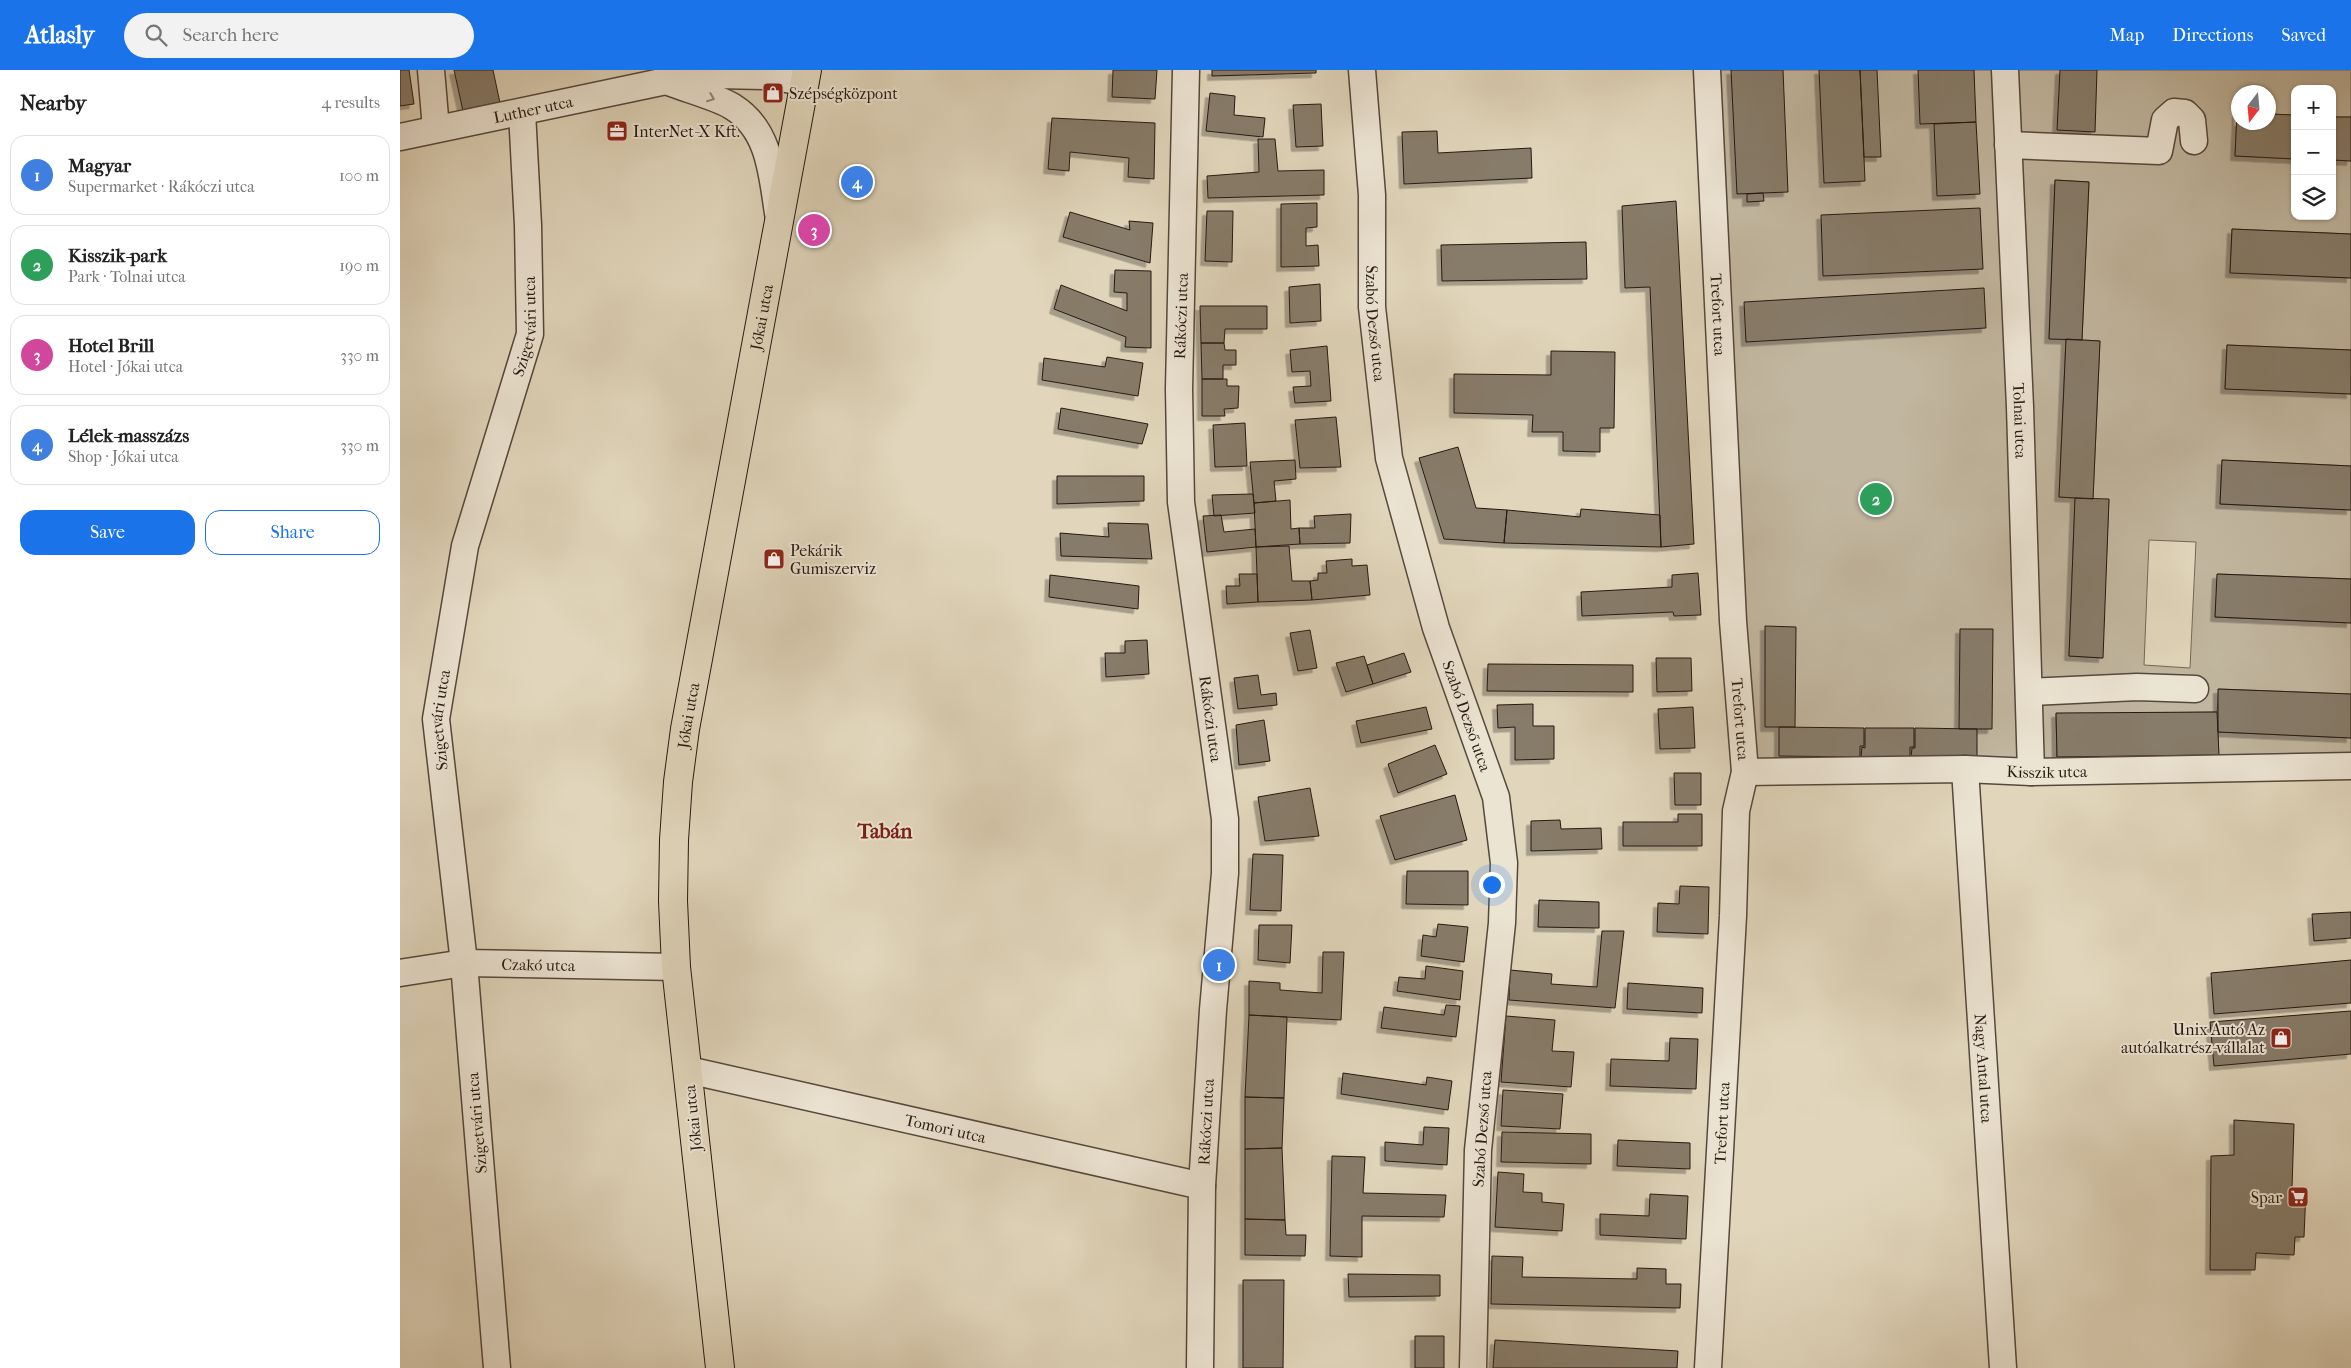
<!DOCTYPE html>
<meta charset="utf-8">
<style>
:root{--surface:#fff;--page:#f2f2f2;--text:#222;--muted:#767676;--line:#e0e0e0;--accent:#1a73e8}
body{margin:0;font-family:"IM FELL French Canon",serif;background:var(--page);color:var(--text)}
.controls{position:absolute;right:15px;top:15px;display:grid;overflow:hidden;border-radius:10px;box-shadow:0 1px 4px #0004}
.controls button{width:45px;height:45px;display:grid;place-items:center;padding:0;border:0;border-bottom:1px solid var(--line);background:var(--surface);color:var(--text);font:25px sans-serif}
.compass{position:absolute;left:1831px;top:15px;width:45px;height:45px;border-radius:50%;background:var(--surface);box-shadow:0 1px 4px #0004;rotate:196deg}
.you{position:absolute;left:1091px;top:814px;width:18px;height:18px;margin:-12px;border:4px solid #fff;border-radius:50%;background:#1a73e8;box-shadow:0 0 0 8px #1a73e833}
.badge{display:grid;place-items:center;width:32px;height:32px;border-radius:50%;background:var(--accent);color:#fff;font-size:16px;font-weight:700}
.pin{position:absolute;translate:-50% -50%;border:2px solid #fff;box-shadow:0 1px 5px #0006}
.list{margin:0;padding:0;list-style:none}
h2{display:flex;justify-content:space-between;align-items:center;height:65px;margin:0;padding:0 20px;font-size:21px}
h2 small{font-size:16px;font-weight:400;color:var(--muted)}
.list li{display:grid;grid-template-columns:32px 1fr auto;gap:15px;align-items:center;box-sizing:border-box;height:80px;margin:0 10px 10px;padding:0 10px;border:1px solid var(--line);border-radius:15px}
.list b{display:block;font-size:19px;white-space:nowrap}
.list p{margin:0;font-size:16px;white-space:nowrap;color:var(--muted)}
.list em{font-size:16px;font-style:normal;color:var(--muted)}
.actions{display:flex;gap:10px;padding:15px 20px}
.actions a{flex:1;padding:11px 0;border:1px solid var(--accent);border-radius:15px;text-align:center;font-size:18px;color:var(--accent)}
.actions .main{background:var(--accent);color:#fff}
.icon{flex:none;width:28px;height:28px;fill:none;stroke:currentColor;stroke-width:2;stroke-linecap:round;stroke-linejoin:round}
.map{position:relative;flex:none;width:1951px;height:1298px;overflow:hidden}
header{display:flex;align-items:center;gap:30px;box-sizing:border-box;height:70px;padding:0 25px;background:var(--accent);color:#fff}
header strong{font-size:24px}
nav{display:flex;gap:28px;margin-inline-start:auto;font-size:18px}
.search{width:350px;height:45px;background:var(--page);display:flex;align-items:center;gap:12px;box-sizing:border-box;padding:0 18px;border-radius:28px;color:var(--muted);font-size:19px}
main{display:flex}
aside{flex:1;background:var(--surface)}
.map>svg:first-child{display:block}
.green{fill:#c1b69f;stroke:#746758;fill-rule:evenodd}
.building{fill:#877b6a;stroke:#261811;filter:url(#shadow)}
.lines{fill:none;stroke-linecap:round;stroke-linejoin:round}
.minor-casing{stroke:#55483c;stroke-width:29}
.major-casing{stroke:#261811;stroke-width:30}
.minor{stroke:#ece4d3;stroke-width:26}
.major{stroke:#e1d6bc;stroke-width:28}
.oneway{stroke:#93887c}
.labels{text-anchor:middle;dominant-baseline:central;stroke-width:4;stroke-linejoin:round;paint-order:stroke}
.poi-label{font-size:16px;fill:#261811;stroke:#ece4d3;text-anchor:start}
.street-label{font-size:16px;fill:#261811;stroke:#ece4d3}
.district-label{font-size:21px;font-weight:bold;fill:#7a1f14;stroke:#ece4d3}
</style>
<header>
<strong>Atlasly</strong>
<div class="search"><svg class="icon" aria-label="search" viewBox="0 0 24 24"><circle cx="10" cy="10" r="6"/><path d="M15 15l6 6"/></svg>Search here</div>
<nav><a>Map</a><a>Directions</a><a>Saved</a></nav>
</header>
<main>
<aside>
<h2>Nearby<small>4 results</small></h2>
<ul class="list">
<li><span class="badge" style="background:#3f7fe0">1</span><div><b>Magyar</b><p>Supermarket · Rákóczi utca</p></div><em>100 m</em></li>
<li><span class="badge" style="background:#2e9e5b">2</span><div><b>Kisszik-park</b><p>Park · Tolnai utca</p></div><em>190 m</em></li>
<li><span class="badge" style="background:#d1479c">3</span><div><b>Hotel Brill</b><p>Hotel · Jókai utca</p></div><em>330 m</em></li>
<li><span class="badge" style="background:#3f7fe0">4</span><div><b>Lélek-masszázs</b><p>Shop · Jókai utca</p></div><em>330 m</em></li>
</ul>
<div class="actions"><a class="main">Save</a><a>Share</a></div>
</aside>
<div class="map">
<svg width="1951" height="1298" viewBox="0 0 1951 1298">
<defs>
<filter id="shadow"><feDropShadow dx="-4.5" dy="4.5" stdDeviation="0" flood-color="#0004"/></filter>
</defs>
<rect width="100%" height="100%" fill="#e1d6bc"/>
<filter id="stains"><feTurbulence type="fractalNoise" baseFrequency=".004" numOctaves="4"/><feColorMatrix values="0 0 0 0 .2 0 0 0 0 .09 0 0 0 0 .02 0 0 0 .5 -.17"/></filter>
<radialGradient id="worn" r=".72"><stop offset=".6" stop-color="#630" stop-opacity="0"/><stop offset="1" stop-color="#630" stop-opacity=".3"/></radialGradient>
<path class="green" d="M 1311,0 L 1602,0 L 1628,699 L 1349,698 Z
M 1613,0 L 1951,0 L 1951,47 L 1932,47 L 1932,19 L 1895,19 L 1895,45 L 1869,44 L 1868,22 L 1838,22 L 1835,86 L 1895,89 L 1895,146 L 1932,146 L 1932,90 L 1951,91 L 1951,164 L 1832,159 L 1830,202 L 1951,208 L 1951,280 L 1827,275 L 1825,318 L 1951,324 L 1951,396 L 1822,390 L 1820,434 L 1951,440 L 1951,509 L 1818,504 L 1815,547 L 1951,553 L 1951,624 L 1819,619 L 1817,642 L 1656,644 L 1657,687 L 1818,685 L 1818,662 L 1951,668 L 1951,691 L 1638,695 ZM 1655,110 L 1689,112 L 1682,270 L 1700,271 L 1693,429 L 1709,430 L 1702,588 L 1669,586 L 1675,428 L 1659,427 L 1666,269 L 1649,268 ZM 1749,470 L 1796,472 L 1790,598 L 1744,595 Z"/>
<path class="building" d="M 0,0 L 9,0 L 14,34 L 0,36 Z
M 54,0 L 93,0 L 100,33 L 63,41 Z
M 713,0 L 757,0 L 755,29 L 712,27 Z
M 812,0 L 916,0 L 916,3 L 812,6 Z
M 1331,0 L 1383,0 L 1388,122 L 1337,124 Z
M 1419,0 L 1460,0 L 1465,111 L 1424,113 Z
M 1460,0 L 1477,0 L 1481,87 L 1464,87 Z
M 1518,0 L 1574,0 L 1576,52 L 1520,54 Z
M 1660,0 L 1697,0 L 1695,62 L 1657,60 Z
M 810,23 L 835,26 L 834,45 L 865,48 L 863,67 L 806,61 Z
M 921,34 L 923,76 L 896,77 L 893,35 Z
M 1837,42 L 1838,42 L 1838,52 L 1868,52 L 1868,44 L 1895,45 L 1895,89 L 1835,86 Z
M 1932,47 L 1951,47 L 1951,91 L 1932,90 Z
M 652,48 L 755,53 L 754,109 L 728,107 L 729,88 L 670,82 L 669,101 L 648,99 Z
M 1576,52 L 1580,124 L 1537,126 L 1534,54 Z
M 1037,61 L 1038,83 L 1131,78 L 1132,108 L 1004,114 L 1002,62 Z
M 858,69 L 875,69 L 878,101 L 924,100 L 924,125 L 808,128 L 807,106 L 859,102 Z
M 1655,110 L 1689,112 L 1682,270 L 1649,269 Z
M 1363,123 L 1364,131 L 1347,132 L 1347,124 Z
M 1276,131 L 1294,474 L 1261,477 L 1250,217 L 1225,218 L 1222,136 Z
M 917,133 L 917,157 L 906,158 L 906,176 L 918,175 L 919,196 L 881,197 L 881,134 Z
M 1580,138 L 1583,199 L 1423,206 L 1421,145 Z
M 807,141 L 833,141 L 832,192 L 805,191 Z
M 670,142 L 730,160 L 729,151 L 753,153 L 750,193 L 663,167 Z
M 1832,159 L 1951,164 L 1951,208 L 1830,203 Z
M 1186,172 L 1187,209 L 1042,211 L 1041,175 Z
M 715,200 L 751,201 L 751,278 L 725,277 L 726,267 L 654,239 L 661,215 L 727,241 L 727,223 L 714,222 Z
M 920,214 L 921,251 L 890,253 L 889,217 Z
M 1584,218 L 1586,258 L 1346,272 L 1344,232 Z
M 800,236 L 867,236 L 867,259 L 825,259 L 824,273 L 801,273 Z
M 1666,269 L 1700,271 L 1693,429 L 1659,427 Z
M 801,273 L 824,273 L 825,280 L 836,280 L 836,295 L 823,295 L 823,309 L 802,309 Z
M 1827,275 L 1951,280 L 1951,324 L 1825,319 Z
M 927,276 L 931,331 L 895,333 L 893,317 L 911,316 L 910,301 L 892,302 L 890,280 Z
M 1151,281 L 1215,282 L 1214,358 L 1200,358 L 1200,382 L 1163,381 L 1163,362 L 1132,362 L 1133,345 L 1054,343 L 1054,304 L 1151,305 Z
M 707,287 L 743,293 L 738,326 L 642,310 L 644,288 L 705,297 Z
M 802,309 L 827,309 L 827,316 L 839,316 L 838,338 L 824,339 L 825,346 L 802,346 Z
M 661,338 L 748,354 L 742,374 L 658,359 Z
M 936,347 L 941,397 L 900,398 L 895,350 Z
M 845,353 L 847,396 L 815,397 L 813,355 Z
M 1058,377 L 1076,438 L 1107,440 L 1104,473 L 1044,469 L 1019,388 Z
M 895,390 L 896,409 L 874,411 L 876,431 L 854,433 L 850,392 Z
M 1822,390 L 1951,396 L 1951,440 L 1820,434 Z
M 657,406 L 744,406 L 744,431 L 657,434 Z
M 853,424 L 855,443 L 814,446 L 812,425 Z
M 1675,428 L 1709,429 L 1703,588 L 1669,586 Z
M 890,430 L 891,459 L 899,458 L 900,474 L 856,477 L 854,433 Z
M 1181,439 L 1260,445 L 1261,477 L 1104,473 L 1107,440 L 1180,447 Z
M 951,444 L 950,473 L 900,474 L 899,458 L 915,458 L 914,446 Z
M 821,445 L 824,462 L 855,459 L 856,477 L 807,482 L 803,446 Z
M 708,453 L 748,454 L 752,489 L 661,486 L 660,463 L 709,467 Z
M 889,476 L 892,511 L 910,511 L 912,530 L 858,532 L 856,477 Z
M 952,489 L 952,496 L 967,495 L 970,525 L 912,530 L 910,511 L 918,510 L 918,503 L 927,503 L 926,491 Z
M 1298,503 L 1301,545 L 1274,546 L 1273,542 L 1182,546 L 1181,522 L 1272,517 L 1272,505 Z
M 839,504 L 857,504 L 858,532 L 827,534 L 826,516 L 840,516 Z
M 1817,504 L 1951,509 L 1951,553 L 1815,547 Z
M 650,505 L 739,516 L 738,539 L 649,527 Z
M 1365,556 L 1396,557 L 1395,657 L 1365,657 Z
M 1560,559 L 1593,559 L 1592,659 L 1559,659 Z
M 910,560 L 917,598 L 898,601 L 890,563 Z
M 747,570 L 749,604 L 706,607 L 705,583 L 725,583 L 725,571 Z
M 1004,583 L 1011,602 L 973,614 L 967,595 Z
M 964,586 L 973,614 L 946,622 L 936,593 Z
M 1256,588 L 1291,588 L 1292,621 L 1257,622 Z
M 1088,594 L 1233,595 L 1233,622 L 1087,621 Z
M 858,605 L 861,625 L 876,623 L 877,635 L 838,639 L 834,608 Z
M 1818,619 L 1951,624 L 1951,668 L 1818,662 Z
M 1133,634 L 1133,656 L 1154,656 L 1154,689 L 1115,690 L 1115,657 L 1098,658 L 1097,635 Z
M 1026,637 L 1032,659 L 961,673 L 956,651 Z
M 1293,637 L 1295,678 L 1260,679 L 1258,639 Z
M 1817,642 L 1819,685 L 1657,687 L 1656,643 Z
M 864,650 L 870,691 L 839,695 L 836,655 Z
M 1379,657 L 1464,658 L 1464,676 L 1460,676 L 1460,687 L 1379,686 Z
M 1465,658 L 1514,658 L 1514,677 L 1510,677 L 1510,687 L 1461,687 L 1462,677 L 1465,678 Z
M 1515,658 L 1577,659 L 1577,688 L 1511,687 L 1512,678 L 1515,678 Z
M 1035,675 L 1047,704 L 998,723 L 988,694 Z
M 1274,703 L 1301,703 L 1301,735 L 1275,735 Z
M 910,718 L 919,766 L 865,771 L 858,727 Z
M 1055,725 L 1067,770 L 995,790 L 980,746 Z
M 1278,744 L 1302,744 L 1302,776 L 1223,776 L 1223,752 L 1278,752 Z
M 1160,750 L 1161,759 L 1201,758 L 1202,779 L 1131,781 L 1131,751 Z
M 853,784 L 883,785 L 881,841 L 850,840 Z
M 1007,801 L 1068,801 L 1068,835 L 1006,834 Z
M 1280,816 L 1309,817 L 1308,864 L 1257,862 L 1258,833 L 1279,834 Z
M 1139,830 L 1199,832 L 1199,858 L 1138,857 Z
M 1951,842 L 1951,868 L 1914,871 L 1912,844 Z
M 1038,854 L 1068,857 L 1064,892 L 1021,886 L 1023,865 L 1036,867 Z
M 859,855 L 892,855 L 890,893 L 858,890 Z
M 1202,861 L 1224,861 L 1215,938 L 1109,930 L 1110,900 L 1152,904 L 1151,914 L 1197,917 Z
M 923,882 L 944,882 L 941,950 L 849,945 L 849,911 L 880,913 L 880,920 L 922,923 Z
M 1951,890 L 1951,933 L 1814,944 L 1811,903 Z
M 1026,896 L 1063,901 L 1060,930 L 997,921 L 999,907 L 1025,909 Z
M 1228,913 L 1303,918 L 1302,943 L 1227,939 Z
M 1046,935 L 1060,936 L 1056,967 L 981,958 L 984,937 L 1044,945 Z
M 1951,941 L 1951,984 L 1814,996 L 1810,952 Z
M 849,945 L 887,947 L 884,1028 L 845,1027 Z
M 1106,946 L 1155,950 L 1152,981 L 1174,982 L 1171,1017 L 1101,1012 Z
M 1270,968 L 1298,969 L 1296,1019 L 1210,1016 L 1211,989 L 1269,991 Z
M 943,1003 L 1026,1015 L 1027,1007 L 1052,1011 L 1048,1040 L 941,1024 Z
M 1103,1020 L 1163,1024 L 1160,1059 L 1101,1056 Z
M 845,1027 L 884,1028 L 882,1078 L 845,1079 Z
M 1834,1050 L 1894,1054 L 1892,1118 L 1906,1119 L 1904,1167 L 1895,1167 L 1894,1185 L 1856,1183 L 1855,1200 L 1810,1200 L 1811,1086 L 1834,1085 Z
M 1024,1057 L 1049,1058 L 1047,1095 L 985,1091 L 985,1072 L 1023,1075 Z
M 1102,1062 L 1191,1064 L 1191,1094 L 1101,1092 Z
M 1218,1070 L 1290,1073 L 1290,1099 L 1217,1096 Z
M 882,1078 L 885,1150 L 845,1149 L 845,1079 Z
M 932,1086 L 965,1087 L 963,1123 L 1046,1125 L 1044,1147 L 962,1146 L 962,1187 L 930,1186 Z
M 1098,1102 L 1124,1104 L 1123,1122 L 1142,1123 L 1142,1132 L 1164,1134 L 1162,1161 L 1095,1157 Z
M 1250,1124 L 1288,1126 L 1286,1169 L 1200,1165 L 1200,1144 L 1249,1146 Z
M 845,1149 L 885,1150 L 886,1165 L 906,1165 L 905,1186 L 845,1185 Z
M 1092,1186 L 1123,1187 L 1122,1207 L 1237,1209 L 1237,1198 L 1266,1199 L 1266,1214 L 1281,1214 L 1280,1238 L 1091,1234 Z
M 948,1204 L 1040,1205 L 1040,1226 L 949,1227 Z
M 843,1210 L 884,1210 L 883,1298 L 843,1298 Z
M 1015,1266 L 1044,1266 L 1044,1298 L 1015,1298 Z
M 1095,1270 L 1278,1281 L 1277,1298 L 1093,1298 Z"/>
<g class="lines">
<g class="minor-casing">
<g id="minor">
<path d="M 31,0 L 36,59"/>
<path id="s1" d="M 786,0 L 779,319 L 781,432 L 825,749 L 825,803 L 813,940 L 802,1116 L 800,1298"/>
<path id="s2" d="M 962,0 L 972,125 L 972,237 L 989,388 L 1036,558 L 1096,727 L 1104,793 L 1102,853 L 1078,1080 L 1073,1298"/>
<path id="s3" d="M 1307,0 L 1333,551 L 1345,702 L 1336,741 L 1333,846 L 1308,1298"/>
<path id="s4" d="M 1605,0 L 1620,337 L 1631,702"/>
<path d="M 269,12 C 286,19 320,28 333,37 C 370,60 372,105 378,143"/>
<path id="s5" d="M 0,67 L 266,11 L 316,5 L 365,6 L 405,12"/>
<path d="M 1608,75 L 1759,81 L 1765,50 L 1774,42 L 1785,43 L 1792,50 L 1794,71"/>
<path d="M 1629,622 L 1737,617 L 1795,619"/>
<path id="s6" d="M 1565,699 L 1603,1298"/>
<path id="s7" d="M 1345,702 L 1565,699 L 1631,702 L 1951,696"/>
<path id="s8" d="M 0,903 L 64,893 L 276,897"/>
<path id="s9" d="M 288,1000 L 802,1116"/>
<path id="s10" d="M 97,1298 L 64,893 L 36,649 L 65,476 L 130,264 L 128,155 L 122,42"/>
</g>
</g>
<g class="major-casing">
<g id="major">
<path id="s11" d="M 320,1298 L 276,897 L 273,831 L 274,770 L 278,712 L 285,659 L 407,0"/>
</g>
</g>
<use href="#minor" class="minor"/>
<use href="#major" class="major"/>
</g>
<defs><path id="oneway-chevron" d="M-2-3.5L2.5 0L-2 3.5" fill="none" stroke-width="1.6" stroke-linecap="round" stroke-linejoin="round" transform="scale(1.25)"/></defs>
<use class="oneway" href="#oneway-chevron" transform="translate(311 28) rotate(21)"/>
<defs>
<g id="shop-square" transform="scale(1.125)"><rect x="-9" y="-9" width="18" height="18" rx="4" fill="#8f2418" stroke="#ece4d3"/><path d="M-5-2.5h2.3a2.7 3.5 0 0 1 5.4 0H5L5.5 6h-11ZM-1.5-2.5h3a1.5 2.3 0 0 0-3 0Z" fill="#fff"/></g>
<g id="office-square" transform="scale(1.125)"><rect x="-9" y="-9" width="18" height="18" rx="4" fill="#8f2418" stroke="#ece4d3"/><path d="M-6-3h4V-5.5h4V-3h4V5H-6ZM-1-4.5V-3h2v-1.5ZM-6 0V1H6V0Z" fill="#fff"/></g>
<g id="supermarket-square" transform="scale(1.125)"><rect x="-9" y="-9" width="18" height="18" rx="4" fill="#8f2418" stroke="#ece4d3"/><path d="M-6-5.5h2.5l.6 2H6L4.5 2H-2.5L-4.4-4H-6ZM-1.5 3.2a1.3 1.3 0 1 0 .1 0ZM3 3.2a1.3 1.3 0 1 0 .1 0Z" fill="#fff"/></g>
</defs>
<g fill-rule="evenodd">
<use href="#shop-square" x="373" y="23"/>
<use href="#office-square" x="217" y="61"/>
<use href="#shop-square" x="374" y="489"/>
<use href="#shop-square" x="1881" y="968"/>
<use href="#supermarket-square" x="1898" y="1127"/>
</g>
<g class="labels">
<g class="poi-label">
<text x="389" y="23">Szépségközpont</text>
<text x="233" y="61">InterNet-X Kft.</text>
<text x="390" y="480">Pekárik<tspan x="390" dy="18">Gumiszerviz</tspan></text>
<text x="1865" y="959" text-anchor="end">Unix Autó Az<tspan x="1865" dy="18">autóalkatrész-vállalat</tspan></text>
<text x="1882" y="1127" text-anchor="end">Spar</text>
</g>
<g class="street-label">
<text stroke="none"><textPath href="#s5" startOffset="136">Luther utca</textPath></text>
<text stroke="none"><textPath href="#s3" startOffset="245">Trefort utca</textPath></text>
<text transform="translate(781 246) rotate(-88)">Rákóczi utca</text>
<text stroke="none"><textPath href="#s11" startOffset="1061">Jókai utca</textPath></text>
<text stroke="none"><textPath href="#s2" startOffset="254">Szabó Dezső utca</textPath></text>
<text stroke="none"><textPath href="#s10" startOffset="1056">Szigetvári utca</textPath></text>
<text stroke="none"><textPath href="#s4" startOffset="351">Tolnai utca</textPath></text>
<text stroke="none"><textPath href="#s11" startOffset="656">Jókai utca</textPath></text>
<text stroke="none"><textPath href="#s2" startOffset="659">Szabó Dezső utca</textPath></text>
<text stroke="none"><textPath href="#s1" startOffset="651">Rákóczi utca</textPath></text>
<text stroke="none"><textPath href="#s3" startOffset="650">Trefort utca</textPath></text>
<text stroke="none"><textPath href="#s10" startOffset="651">Szigetvári utca</textPath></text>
<text stroke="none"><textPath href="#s7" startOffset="302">Kisszik utca</textPath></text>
<text stroke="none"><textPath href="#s8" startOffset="139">Czakó utca</textPath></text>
<text stroke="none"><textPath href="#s6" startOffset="300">Nagy Antal utca</textPath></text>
<text transform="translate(293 1048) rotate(-96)">Jókai utca</text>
<text transform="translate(806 1052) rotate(-87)">Rákóczi utca</text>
<text transform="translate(77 1053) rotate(-95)">Szigetvári utca</text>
<text transform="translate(1322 1053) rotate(-87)">Trefort utca</text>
<text stroke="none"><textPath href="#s9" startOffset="264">Tomori utca</textPath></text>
<text transform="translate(1082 1059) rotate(-86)">Szabó Dezső utca</text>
</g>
<g class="district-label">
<text x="485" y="761">Tabán</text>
</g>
</g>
<rect width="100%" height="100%" filter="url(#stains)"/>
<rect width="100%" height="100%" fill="url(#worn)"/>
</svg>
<div class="controls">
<button>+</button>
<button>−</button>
<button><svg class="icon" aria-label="layers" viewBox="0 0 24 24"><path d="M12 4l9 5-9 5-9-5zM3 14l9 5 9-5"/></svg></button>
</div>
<svg class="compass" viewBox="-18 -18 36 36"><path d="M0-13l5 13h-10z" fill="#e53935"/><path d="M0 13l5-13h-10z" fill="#767676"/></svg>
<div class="you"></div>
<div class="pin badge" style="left:819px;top:895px;background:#3f7fe0">1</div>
<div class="pin badge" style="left:1476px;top:429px;background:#2e9e5b">2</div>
<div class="pin badge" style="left:414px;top:160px;background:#d1479c">3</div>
<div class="pin badge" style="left:457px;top:112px;background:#3f7fe0">4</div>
</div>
</main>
